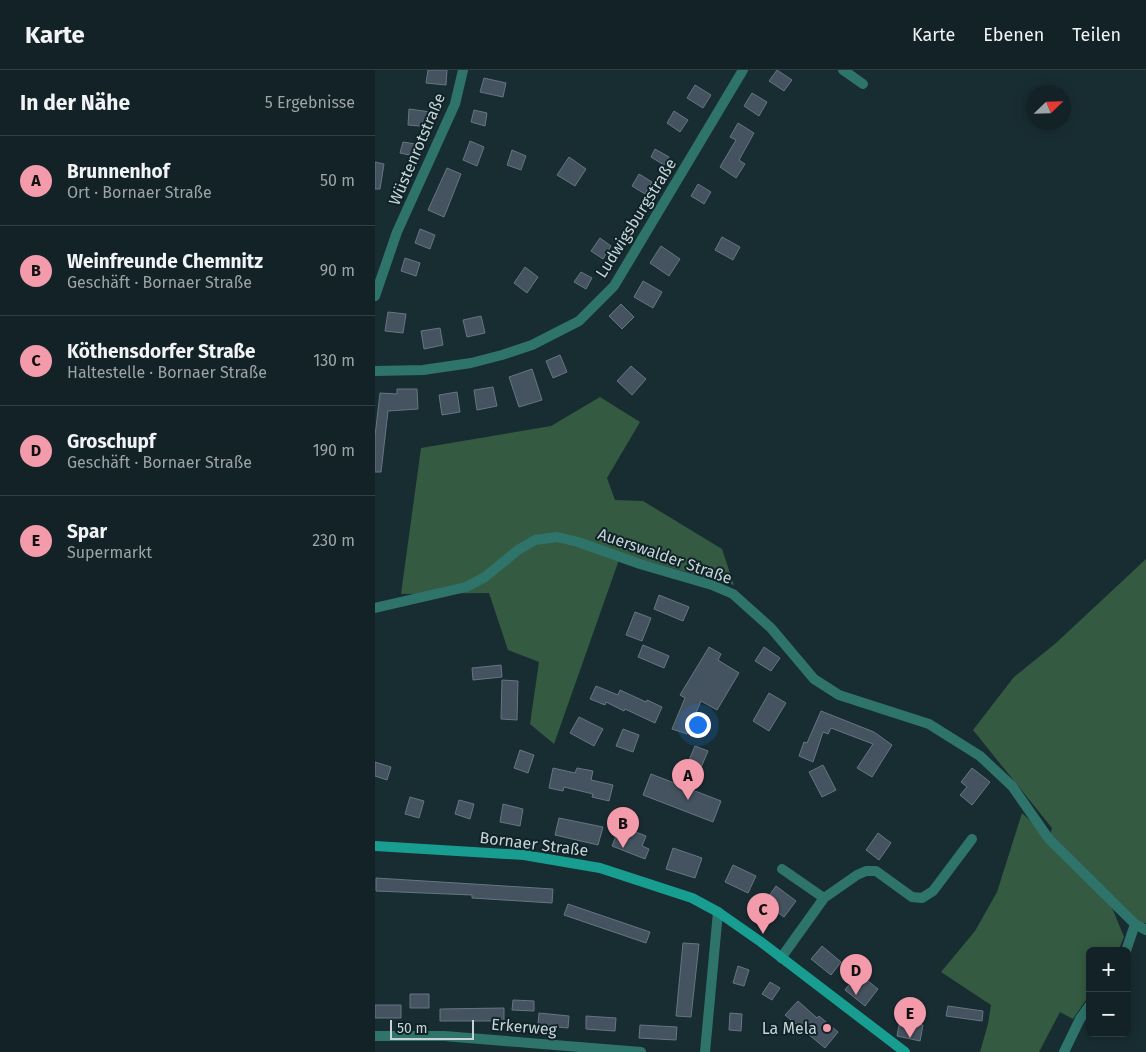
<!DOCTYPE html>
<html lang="de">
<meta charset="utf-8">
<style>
:root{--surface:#122226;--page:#1f2f32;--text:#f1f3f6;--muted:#9ca4a7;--line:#313f43;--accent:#f39aab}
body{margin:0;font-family:"Fira Sans",sans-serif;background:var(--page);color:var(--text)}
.controls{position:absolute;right:15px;bottom:15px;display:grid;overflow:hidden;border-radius:8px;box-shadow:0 2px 12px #0003}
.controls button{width:45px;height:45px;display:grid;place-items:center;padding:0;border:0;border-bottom:1px solid var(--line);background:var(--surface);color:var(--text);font:25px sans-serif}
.compass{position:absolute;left:651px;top:15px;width:45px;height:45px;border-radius:50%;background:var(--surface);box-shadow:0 2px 12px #0003;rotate:67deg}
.scale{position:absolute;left:15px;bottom:12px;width:84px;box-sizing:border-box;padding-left:5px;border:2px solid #c7d4d7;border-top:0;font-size:14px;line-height:18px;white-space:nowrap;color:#c7d4d7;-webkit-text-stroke:4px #0f2328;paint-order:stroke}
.you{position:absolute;left:322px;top:654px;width:18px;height:18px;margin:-12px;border:4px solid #fff;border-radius:50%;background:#1a73e8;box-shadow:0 0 0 8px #1a73e833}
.badge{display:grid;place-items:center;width:32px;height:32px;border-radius:50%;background:var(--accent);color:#111;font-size:16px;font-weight:700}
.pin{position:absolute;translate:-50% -41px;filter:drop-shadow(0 1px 2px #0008)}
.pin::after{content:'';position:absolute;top:26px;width:18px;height:15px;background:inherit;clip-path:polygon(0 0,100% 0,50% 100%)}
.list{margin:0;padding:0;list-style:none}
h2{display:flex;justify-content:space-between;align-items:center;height:65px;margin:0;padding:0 20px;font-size:21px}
h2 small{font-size:16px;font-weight:400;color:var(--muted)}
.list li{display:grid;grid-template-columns:32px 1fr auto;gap:15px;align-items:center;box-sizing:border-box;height:90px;padding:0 20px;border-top:1px solid var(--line)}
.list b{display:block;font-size:19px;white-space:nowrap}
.list p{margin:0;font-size:16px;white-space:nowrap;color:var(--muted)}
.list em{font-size:16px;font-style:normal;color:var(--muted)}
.map{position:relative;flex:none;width:771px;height:982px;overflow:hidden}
header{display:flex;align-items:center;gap:30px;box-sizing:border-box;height:70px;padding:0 25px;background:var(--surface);border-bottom:1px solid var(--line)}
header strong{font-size:24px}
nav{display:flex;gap:28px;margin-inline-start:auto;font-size:18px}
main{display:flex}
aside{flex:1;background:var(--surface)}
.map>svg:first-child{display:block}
.green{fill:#345b41}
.building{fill:#455360;stroke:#667583}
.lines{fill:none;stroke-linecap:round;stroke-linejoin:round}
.street{stroke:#2f746b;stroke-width:10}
.secondary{stroke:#189e91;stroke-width:10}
.poi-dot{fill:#f39aab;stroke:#0f2328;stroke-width:2}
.labels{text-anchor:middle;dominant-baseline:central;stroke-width:4;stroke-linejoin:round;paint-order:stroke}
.street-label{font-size:16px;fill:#c7d4d7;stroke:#0f2328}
.poi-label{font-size:16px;fill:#c7d4d7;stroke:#0f2328;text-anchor:end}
</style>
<header>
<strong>Karte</strong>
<nav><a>Karte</a><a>Ebenen</a><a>Teilen</a></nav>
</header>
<main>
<aside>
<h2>In der Nähe<small>5 Ergebnisse</small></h2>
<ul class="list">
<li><span class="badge">A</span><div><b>Brunnenhof</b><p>Ort · Bornaer Straße</p></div><em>50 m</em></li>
<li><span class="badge">B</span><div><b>Weinfreunde Chemnitz</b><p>Geschäft · Bornaer Straße</p></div><em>90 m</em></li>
<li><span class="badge">C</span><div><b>Köthensdorfer Straße</b><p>Haltestelle · Bornaer Straße</p></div><em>130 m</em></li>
<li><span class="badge">D</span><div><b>Groschupf</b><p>Geschäft · Bornaer Straße</p></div><em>190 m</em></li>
<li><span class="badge">E</span><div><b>Spar</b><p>Supermarkt</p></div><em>230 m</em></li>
</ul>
</aside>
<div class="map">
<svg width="771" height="982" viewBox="0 0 771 982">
<rect width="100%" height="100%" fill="#182d32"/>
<path class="green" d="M 225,327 L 265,352 L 232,408 L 240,430 L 268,431 L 347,479 L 359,515 L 246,484 L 179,674 L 155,654 L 164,592 L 133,580 L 114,523 L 26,524 L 46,378 L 176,356 Z
M 771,489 L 771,853 L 760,854 L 730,828 L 738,840 L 749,867 L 743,881 L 715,881 L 715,924 L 698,949 L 685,942 L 664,982 L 605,982 L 613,954 L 616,935 L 566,902 L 600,861 L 622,822 L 647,743 L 674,769 L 677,758 L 598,660 L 639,607 L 681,573 Z"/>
<path class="building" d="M 53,0 L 72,0 L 71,15 L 51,13 Z
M 402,0 L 417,10 L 409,21 L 394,11 Z
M 109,8 L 131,13 L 128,27 L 105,22 Z
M 320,15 L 336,25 L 328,38 L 312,28 Z
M 377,23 L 392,32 L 384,46 L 369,36 Z
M 34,39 L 56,42 L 55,57 L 33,55 Z
M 99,40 L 112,43 L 110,56 L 96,52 Z
M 299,41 L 313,50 L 305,62 L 292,53 Z
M 363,53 L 379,63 L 364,90 L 370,94 L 361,108 L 345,97 L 361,70 L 355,67 Z
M 95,71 L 109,77 L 102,96 L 88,90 Z
M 28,72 L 47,75 L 44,87 L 25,83 Z
M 280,79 L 294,87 L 289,95 L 276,87 Z
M 137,80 L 151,86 L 146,100 L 132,95 Z
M 194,87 L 211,99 L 200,116 L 182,105 Z
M 0,92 L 9,94 L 5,119 L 0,119 Z
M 72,98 L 86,104 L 69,147 L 53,140 Z
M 264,104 L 277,112 L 270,124 L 257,116 Z
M 323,114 L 336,122 L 329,134 L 316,126 Z
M 45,159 L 60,165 L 55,179 L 40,173 Z
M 347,167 L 365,177 L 358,190 L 340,180 Z
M 225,168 L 236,176 L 228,189 L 216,181 Z
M 286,176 L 305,189 L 294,206 L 275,193 Z
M 30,188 L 45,193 L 41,206 L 26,201 Z
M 150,197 L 163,207 L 152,223 L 139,213 Z
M 206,202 L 217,208 L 211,219 L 199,212 Z
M 268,211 L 287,222 L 278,238 L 259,227 Z
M 246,234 L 259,247 L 247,259 L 234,246 Z
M 13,242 L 31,244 L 28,263 L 10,261 Z
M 106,246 L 110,263 L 92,267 L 88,250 Z
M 65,258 L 68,275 L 49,279 L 46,261 Z
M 185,285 L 192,302 L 178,308 L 171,291 Z
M 256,296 L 271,309 L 257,325 L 242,311 Z
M 157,299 L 167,330 L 144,337 L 134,307 Z
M 118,317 L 122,336 L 102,340 L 99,320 Z
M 22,319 L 42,319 L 43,339 L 13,341 L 6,402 L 0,402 L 0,366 L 5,323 L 22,324 Z
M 82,322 L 85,342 L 67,345 L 64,325 Z
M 284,525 L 314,537 L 308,551 L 279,539 Z
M 260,542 L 276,548 L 267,571 L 251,565 Z
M 268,575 L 294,586 L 289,598 L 263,587 Z
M 334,577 L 346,584 L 343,590 L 364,603 L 342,640 L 326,631 L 312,664 L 297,659 L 310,628 L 305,625 Z
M 389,577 L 405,588 L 396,601 L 380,591 Z
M 126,595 L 127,607 L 98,610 L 97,598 Z
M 127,610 L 143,611 L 142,650 L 126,649 Z
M 221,616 L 243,625 L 245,620 L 271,632 L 272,630 L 287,637 L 280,653 L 250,639 L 249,641 L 231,632 L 230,635 L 215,629 Z
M 394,623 L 411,633 L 394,661 L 378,651 Z
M 446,641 L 499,662 L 517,675 L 497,707 L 482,698 L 498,674 L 456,658 L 453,664 L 448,662 L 438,692 L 424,686 L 429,672 L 432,673 Z
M 204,647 L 228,659 L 219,676 L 195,663 Z
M 248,659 L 264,665 L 258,682 L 241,676 Z
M 320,676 L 333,681 L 325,700 L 312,695 Z
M 145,680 L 159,685 L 153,703 L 139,698 Z
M 0,692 L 16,697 L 12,710 L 0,706 Z
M 448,695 L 461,720 L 447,727 L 434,702 Z
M 178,698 L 200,703 L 202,698 L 218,701 L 216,710 L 238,715 L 234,731 L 217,727 L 218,724 L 189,717 L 188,721 L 174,718 Z
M 597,698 L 615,712 L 597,735 L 585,725 L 592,717 L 586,712 Z
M 276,704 L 346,731 L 338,752 L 268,725 Z
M 35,727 L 49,731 L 44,748 L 30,744 Z
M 84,730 L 99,734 L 95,749 L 80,744 Z
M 128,734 L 148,739 L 145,756 L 125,752 Z
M 184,748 L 228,757 L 223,775 L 180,765 Z
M 245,756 L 271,766 L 267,776 L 274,779 L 270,789 L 237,776 Z
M 503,763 L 516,773 L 504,790 L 491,780 Z
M 298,778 L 327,788 L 320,808 L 291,799 Z
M 358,795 L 381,806 L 373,823 L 350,812 Z
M 1,808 L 178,819 L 177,833 L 97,828 L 97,825 L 1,821 Z
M 401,816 L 421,831 L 409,847 L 389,833 Z
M 193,834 L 275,862 L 271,873 L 189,845 Z
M 308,873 L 324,874 L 316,947 L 301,946 Z
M 447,876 L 466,892 L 456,905 L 436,889 Z
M 363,896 L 374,900 L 369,916 L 358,913 Z
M 483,903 L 503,919 L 490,936 L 470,920 Z
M 395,912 L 405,918 L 397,930 L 387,924 Z
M 35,924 L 54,924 L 54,938 L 35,938 Z
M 138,930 L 159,931 L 159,941 L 137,940 Z
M 423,931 L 442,948 L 444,946 L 463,962 L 450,978 L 410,945 Z
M 0,935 L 26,935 L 26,948 L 0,948 Z
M 573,936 L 608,941 L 607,951 L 571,946 Z
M 129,938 L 129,951 L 65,951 L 65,939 Z
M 164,943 L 194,946 L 193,958 L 163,955 Z
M 355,943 L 367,944 L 366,961 L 354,960 Z
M 211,946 L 241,948 L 240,961 L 211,959 Z
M 525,950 L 548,955 L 545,971 L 522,966 Z
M 265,955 L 302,957 L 301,970 L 264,968 Z"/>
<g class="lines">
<path class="street" d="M 468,0 L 488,14
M 0,226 L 22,162 L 80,34 L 88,0
M 0,301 L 48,300 L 96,293 L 127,285 L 157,275 L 204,251 L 239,216 L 368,0
M 0,538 L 91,517 L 110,507 L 143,480 L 160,470 L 182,467 L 203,472 L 265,494 L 337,515 L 358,524 L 396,558 L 439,609 L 464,625 L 554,654 L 605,686 L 637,716 L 674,769 L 760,854 L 771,860
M 407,799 L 449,828 L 482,805 L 491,801 L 501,801 L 537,827 L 547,828 L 558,821 L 597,769
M 751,881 L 760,854
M 406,888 L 449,828
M 0,966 L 69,966 L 266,982
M 330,982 L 343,842
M 689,982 L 705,949 L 715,935"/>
<path class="secondary" d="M 0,776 L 149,785 L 225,798 L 317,828 L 343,842 L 386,872 L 530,982"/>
</g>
<circle class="poi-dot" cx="452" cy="958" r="5"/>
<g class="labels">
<g class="street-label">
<text transform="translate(42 79) rotate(-67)">Wüstenrotstraße</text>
<text transform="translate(261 148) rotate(-58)">Ludwigsburgstraße</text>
<text transform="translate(290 486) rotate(19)">Auerswalder Straße</text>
<text transform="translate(159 774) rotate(7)">Bornaer Straße</text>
<text transform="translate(149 957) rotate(5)">Erkerweg</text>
</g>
<g class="poi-label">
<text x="442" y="958">La Mela</text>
</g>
</g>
</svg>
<div class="controls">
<button>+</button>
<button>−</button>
</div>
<svg class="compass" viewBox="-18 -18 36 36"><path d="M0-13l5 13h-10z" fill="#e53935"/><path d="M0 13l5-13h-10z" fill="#9ca4a7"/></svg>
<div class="scale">50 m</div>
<div class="you"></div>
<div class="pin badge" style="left:313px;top:730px">A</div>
<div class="pin badge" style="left:248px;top:778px">B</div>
<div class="pin badge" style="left:388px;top:864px">C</div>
<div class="pin badge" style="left:481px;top:925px">D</div>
<div class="pin badge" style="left:535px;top:968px">E</div>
</div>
</main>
